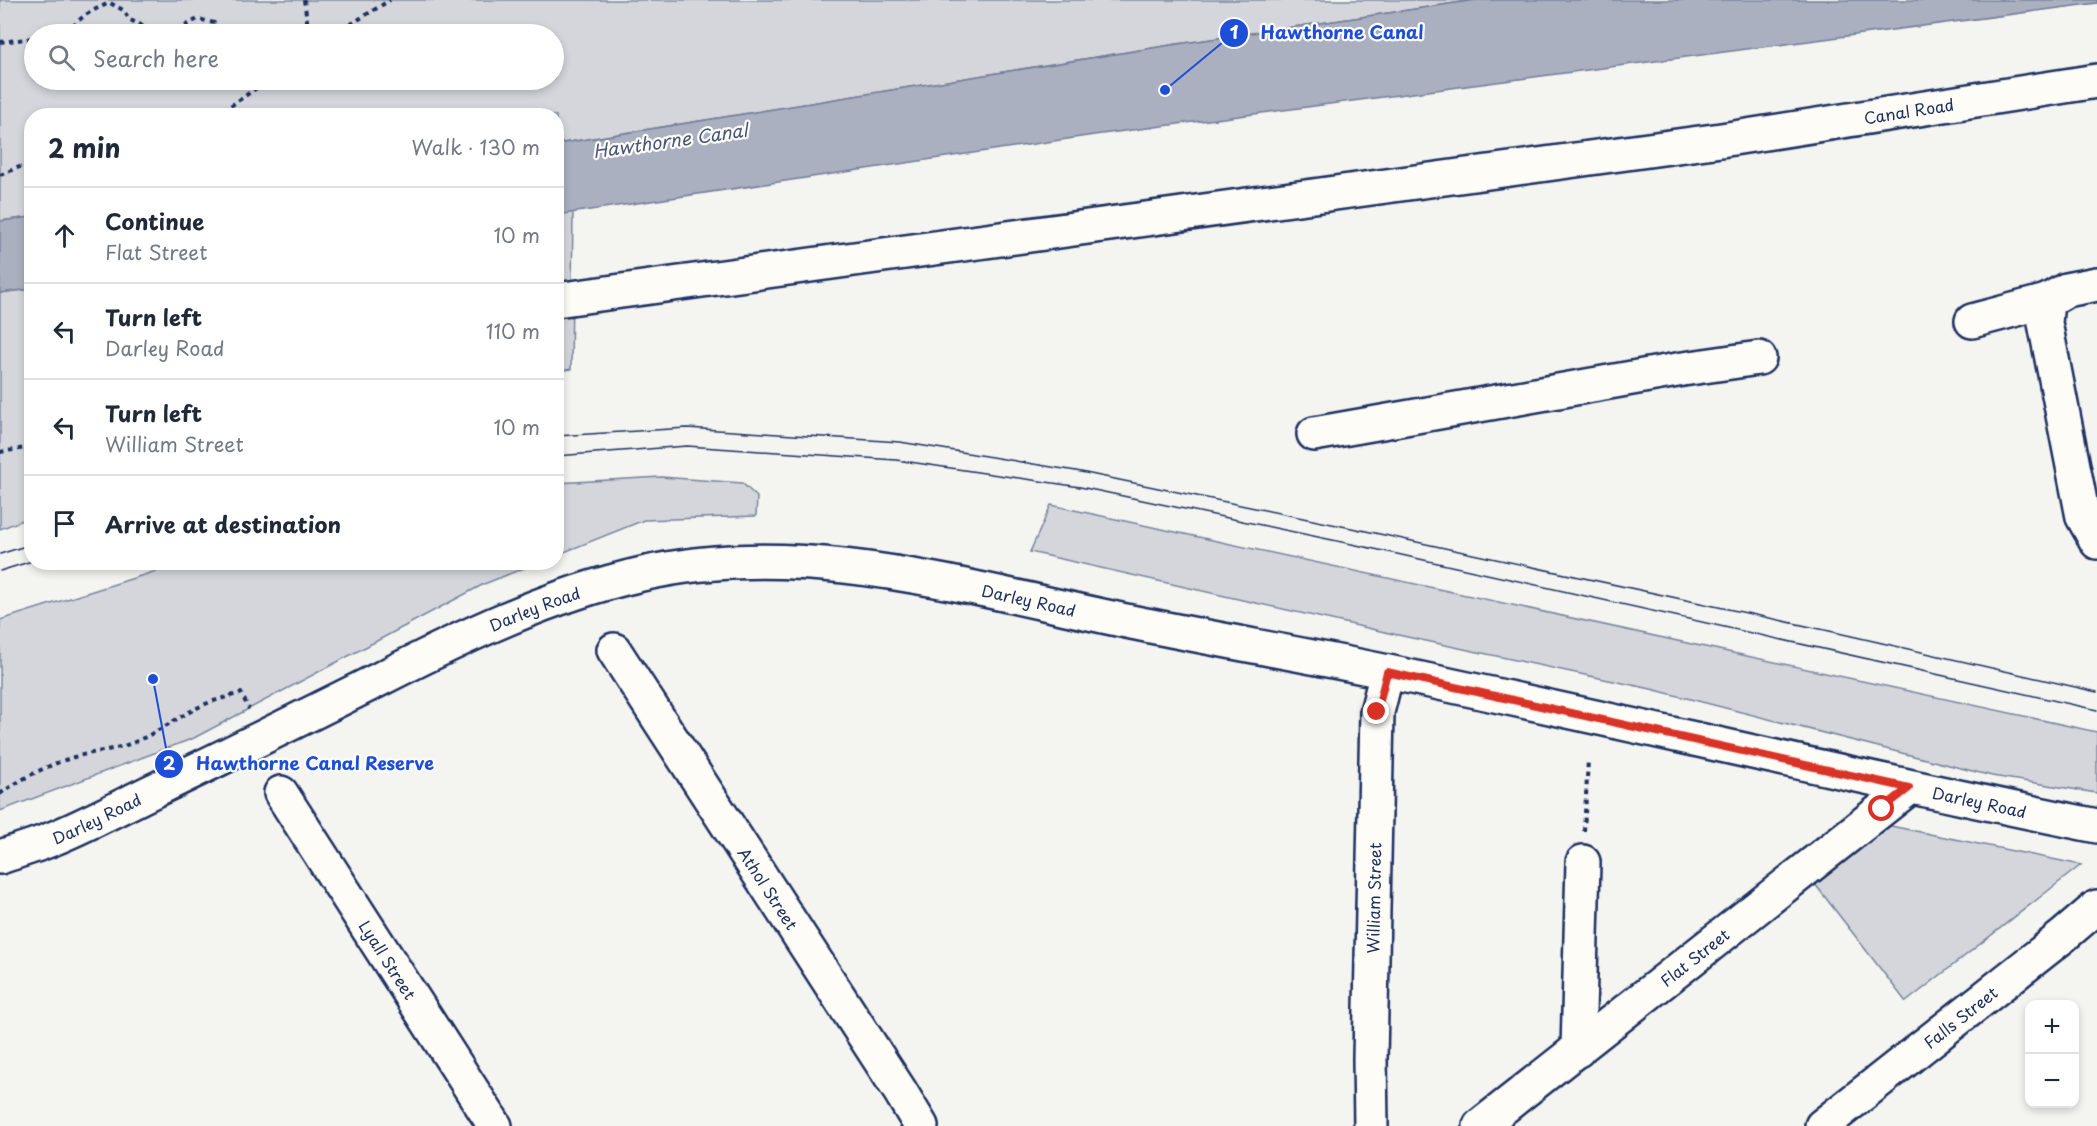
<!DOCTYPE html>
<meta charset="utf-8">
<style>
:root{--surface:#fff;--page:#f6f6f7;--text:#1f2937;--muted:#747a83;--line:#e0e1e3}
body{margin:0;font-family:"Playpen Sans",sans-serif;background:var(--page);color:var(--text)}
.controls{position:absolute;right:18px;bottom:18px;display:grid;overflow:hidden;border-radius:12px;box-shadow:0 3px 9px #0003}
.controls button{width:54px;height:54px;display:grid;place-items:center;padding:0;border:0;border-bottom:2px solid var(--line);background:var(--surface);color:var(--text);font:30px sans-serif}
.stop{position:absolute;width:18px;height:18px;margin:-14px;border:4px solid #d93025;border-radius:50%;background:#fff}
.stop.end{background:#d93025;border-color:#fff;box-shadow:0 2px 6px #0008}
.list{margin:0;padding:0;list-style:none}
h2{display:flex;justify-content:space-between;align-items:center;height:78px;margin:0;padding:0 24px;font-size:26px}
h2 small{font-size:20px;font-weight:400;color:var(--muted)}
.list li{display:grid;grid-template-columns:39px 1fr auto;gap:18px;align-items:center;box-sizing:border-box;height:96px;padding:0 24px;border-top:2px solid var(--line)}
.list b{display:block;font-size:22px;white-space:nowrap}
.list p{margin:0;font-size:20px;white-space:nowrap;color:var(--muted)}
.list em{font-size:20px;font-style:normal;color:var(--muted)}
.icon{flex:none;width:33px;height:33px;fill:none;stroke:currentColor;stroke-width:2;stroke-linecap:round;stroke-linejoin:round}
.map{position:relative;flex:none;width:2097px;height:1126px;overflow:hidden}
.search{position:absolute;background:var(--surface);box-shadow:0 3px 9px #0003;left:24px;top:24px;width:540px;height:66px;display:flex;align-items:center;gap:15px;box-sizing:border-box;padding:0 21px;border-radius:33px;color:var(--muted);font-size:22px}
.panel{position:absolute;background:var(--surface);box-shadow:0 3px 9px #0003;left:24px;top:108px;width:540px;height:462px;border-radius:24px}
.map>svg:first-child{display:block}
.green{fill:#d4d6db;stroke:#78829c;stroke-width:1.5;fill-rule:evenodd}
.water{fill:#aab0bf;stroke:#717c98;stroke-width:1.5}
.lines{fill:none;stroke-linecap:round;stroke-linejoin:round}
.minor-casing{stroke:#1b2f5e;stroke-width:38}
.major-casing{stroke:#1b2f5e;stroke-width:38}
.path{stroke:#1b2f5e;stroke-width:4;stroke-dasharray:4.5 4.5;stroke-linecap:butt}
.minor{stroke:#fdfcf7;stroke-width:33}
.major{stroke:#fdfcf7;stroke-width:33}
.tram{stroke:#1b2f5e;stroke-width:1.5}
.route{stroke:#d93025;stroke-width:8}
.labels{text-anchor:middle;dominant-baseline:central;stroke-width:4.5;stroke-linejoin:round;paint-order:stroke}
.street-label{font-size:16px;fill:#1b2f5e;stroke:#fdfcf7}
.water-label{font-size:18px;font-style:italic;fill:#46567b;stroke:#fdfcf7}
.leader{fill:none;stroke:#1d4ed8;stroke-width:2}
.callout-dot{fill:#1d4ed8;stroke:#fdfcf7;stroke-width:2}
.mark-label{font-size:18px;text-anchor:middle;font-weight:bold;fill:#fff}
.callout-label{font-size:18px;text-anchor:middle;font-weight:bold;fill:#1d4ed8;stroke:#fdfcf7;stroke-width:4.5;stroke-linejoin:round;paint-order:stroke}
</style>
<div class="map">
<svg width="2097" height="1126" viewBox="0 0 2097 1126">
<rect width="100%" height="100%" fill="#f4f4f1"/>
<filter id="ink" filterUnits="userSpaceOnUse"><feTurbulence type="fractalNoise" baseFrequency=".0167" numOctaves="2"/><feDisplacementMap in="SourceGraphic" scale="12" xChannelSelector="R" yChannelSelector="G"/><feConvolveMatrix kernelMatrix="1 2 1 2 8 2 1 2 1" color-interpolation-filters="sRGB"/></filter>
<g filter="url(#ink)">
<path class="green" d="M 0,0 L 1476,0 L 1171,45 L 557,144 L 556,116 L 32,116 L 31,217 L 0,221 ZM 34,34 L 554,34 L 554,80 L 34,80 Z
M 573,212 L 571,369 L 557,372 L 556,215 Z
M 31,289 L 31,517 L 0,529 L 0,293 Z
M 661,477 L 742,483 L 757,497 L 756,516 L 644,520 L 557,555 L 557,483 Z
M 1051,505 L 2097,732 L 2097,793 L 1992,776 L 1651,689 L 1398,635 L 1030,552 Z
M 196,562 L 537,562 L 537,563 L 484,584 L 194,738 L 0,811 L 0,620 L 169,567 Z
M 1886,825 L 2081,865 L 1906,1002 L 1815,884 Z"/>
<path class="water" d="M 1476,0 L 2097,0 L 2097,3 L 1094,135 L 557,215 L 557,144 L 1171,45 Z
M 31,217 L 31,289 L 0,293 L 0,221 Z"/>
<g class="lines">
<g class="minor-casing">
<g id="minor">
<path d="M 2097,284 L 2066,290 L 2047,301 L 2045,323 L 2083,517 L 2097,542"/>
<path id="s1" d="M 556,300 L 1721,140 L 2097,81"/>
<path d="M 1972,321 L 2047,301"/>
<path d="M 1314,434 L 1683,369 L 1759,358"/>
<path id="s2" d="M 614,650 L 900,1091 L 921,1126"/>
<path id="s3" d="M 281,793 L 495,1126"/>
<path d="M 1578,1050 L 1583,862"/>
<path id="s4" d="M 1371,1126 L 1370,1059 L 1377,712 L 1387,672"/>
<path id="s5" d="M 1480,1126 L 1909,788"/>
<path id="s6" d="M 1822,1126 L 2063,936 L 2097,907"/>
</g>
</g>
<g class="major-casing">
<g id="major">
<path id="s7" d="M 0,857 C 17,851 35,846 52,839 C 89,824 125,804 161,787 C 234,752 306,716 378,680 C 462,637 549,595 642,574 C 812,535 985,594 1151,626 C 1230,642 1310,656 1388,672 C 1625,722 1860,778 2097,826"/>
</g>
</g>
<path class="path" d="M 304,0 L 309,34
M 68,34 C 78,17 92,10 110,3 L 123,10 L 130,20 L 162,34
M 169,34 L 198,19 L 214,23 L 215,34
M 217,34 L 239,31 L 240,34
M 300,34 L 308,33
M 335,34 L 390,0
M 0,42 L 34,38
M 216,116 L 268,80
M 0,175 L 32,162
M 0,452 L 32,447
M 0,794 C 22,778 48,765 74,757 C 93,752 114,750 132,743 C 157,733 178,717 201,706 C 214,700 227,697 241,693 L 249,709
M 1584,831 L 1588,760"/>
<use href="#minor" class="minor"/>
<use href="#major" class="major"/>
<path class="tram" d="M 556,436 L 687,428 L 900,442 L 1076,471 L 1361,530 L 1825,630 L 2097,692
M 556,456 L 687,446 L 896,460 L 1080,487 L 1361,546 L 2097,710
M 0,554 L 32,544
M 0,571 L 32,561"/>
</g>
</g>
<g class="lines" filter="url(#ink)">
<path class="route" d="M 1377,712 L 1387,672 L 1909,788 L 1882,809"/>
</g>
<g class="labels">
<g class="street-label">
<text stroke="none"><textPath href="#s1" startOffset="1366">Canal Road</textPath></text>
<text stroke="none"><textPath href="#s7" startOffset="1094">Darley Road</textPath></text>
<text stroke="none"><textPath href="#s7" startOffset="590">Darley Road</textPath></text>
<text stroke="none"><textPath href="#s7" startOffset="2066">Darley Road</textPath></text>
<text stroke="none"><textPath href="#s7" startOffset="104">Darley Road</textPath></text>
<text stroke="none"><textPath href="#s2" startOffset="284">Athol Street</textPath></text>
<text stroke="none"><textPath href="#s4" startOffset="228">William Street</textPath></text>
<text stroke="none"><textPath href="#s5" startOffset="273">Flat Street</textPath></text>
<text stroke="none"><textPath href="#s3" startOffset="198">Lyall Street</textPath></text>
<text stroke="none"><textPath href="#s6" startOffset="176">Falls Street</textPath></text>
</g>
<g class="water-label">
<text transform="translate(670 140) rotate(-8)">Hawthorne Canal</text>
</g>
</g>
<path class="leader" d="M1165 90L1234 33M153 679L169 764"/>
<g class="callout-dot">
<circle cx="1165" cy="90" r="6"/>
<circle cx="153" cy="679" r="6"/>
<circle cx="1234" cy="33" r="15"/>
<circle cx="169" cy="764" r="15"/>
</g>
<g class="mark-label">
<text x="1234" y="39">1</text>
<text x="169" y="770">2</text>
</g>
<g class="callout-label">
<text x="1342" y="39">Hawthorne Canal</text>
<text x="315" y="770">Hawthorne Canal Reserve</text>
</g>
</svg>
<div class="controls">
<button>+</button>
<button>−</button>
</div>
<div class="stop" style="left:1882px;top:809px"></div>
<div class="stop end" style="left:1377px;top:712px"></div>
<div class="search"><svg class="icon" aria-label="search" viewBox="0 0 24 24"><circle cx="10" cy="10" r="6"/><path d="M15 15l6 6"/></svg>Search here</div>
<section class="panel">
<h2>2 min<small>Walk · 130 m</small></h2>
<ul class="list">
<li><svg class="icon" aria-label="ahead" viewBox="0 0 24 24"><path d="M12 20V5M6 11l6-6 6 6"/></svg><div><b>Continue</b><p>Flat Street</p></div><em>10 m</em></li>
<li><svg class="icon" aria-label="left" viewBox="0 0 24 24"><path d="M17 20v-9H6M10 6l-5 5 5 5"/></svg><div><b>Turn left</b><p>Darley Road</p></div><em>110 m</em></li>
<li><svg class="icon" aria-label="left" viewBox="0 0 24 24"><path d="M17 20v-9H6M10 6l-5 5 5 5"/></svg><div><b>Turn left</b><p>William Street</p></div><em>10 m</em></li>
<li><svg class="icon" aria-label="arrive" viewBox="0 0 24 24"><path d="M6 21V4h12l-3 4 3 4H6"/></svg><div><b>Arrive at destination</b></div></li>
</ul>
</section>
</div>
